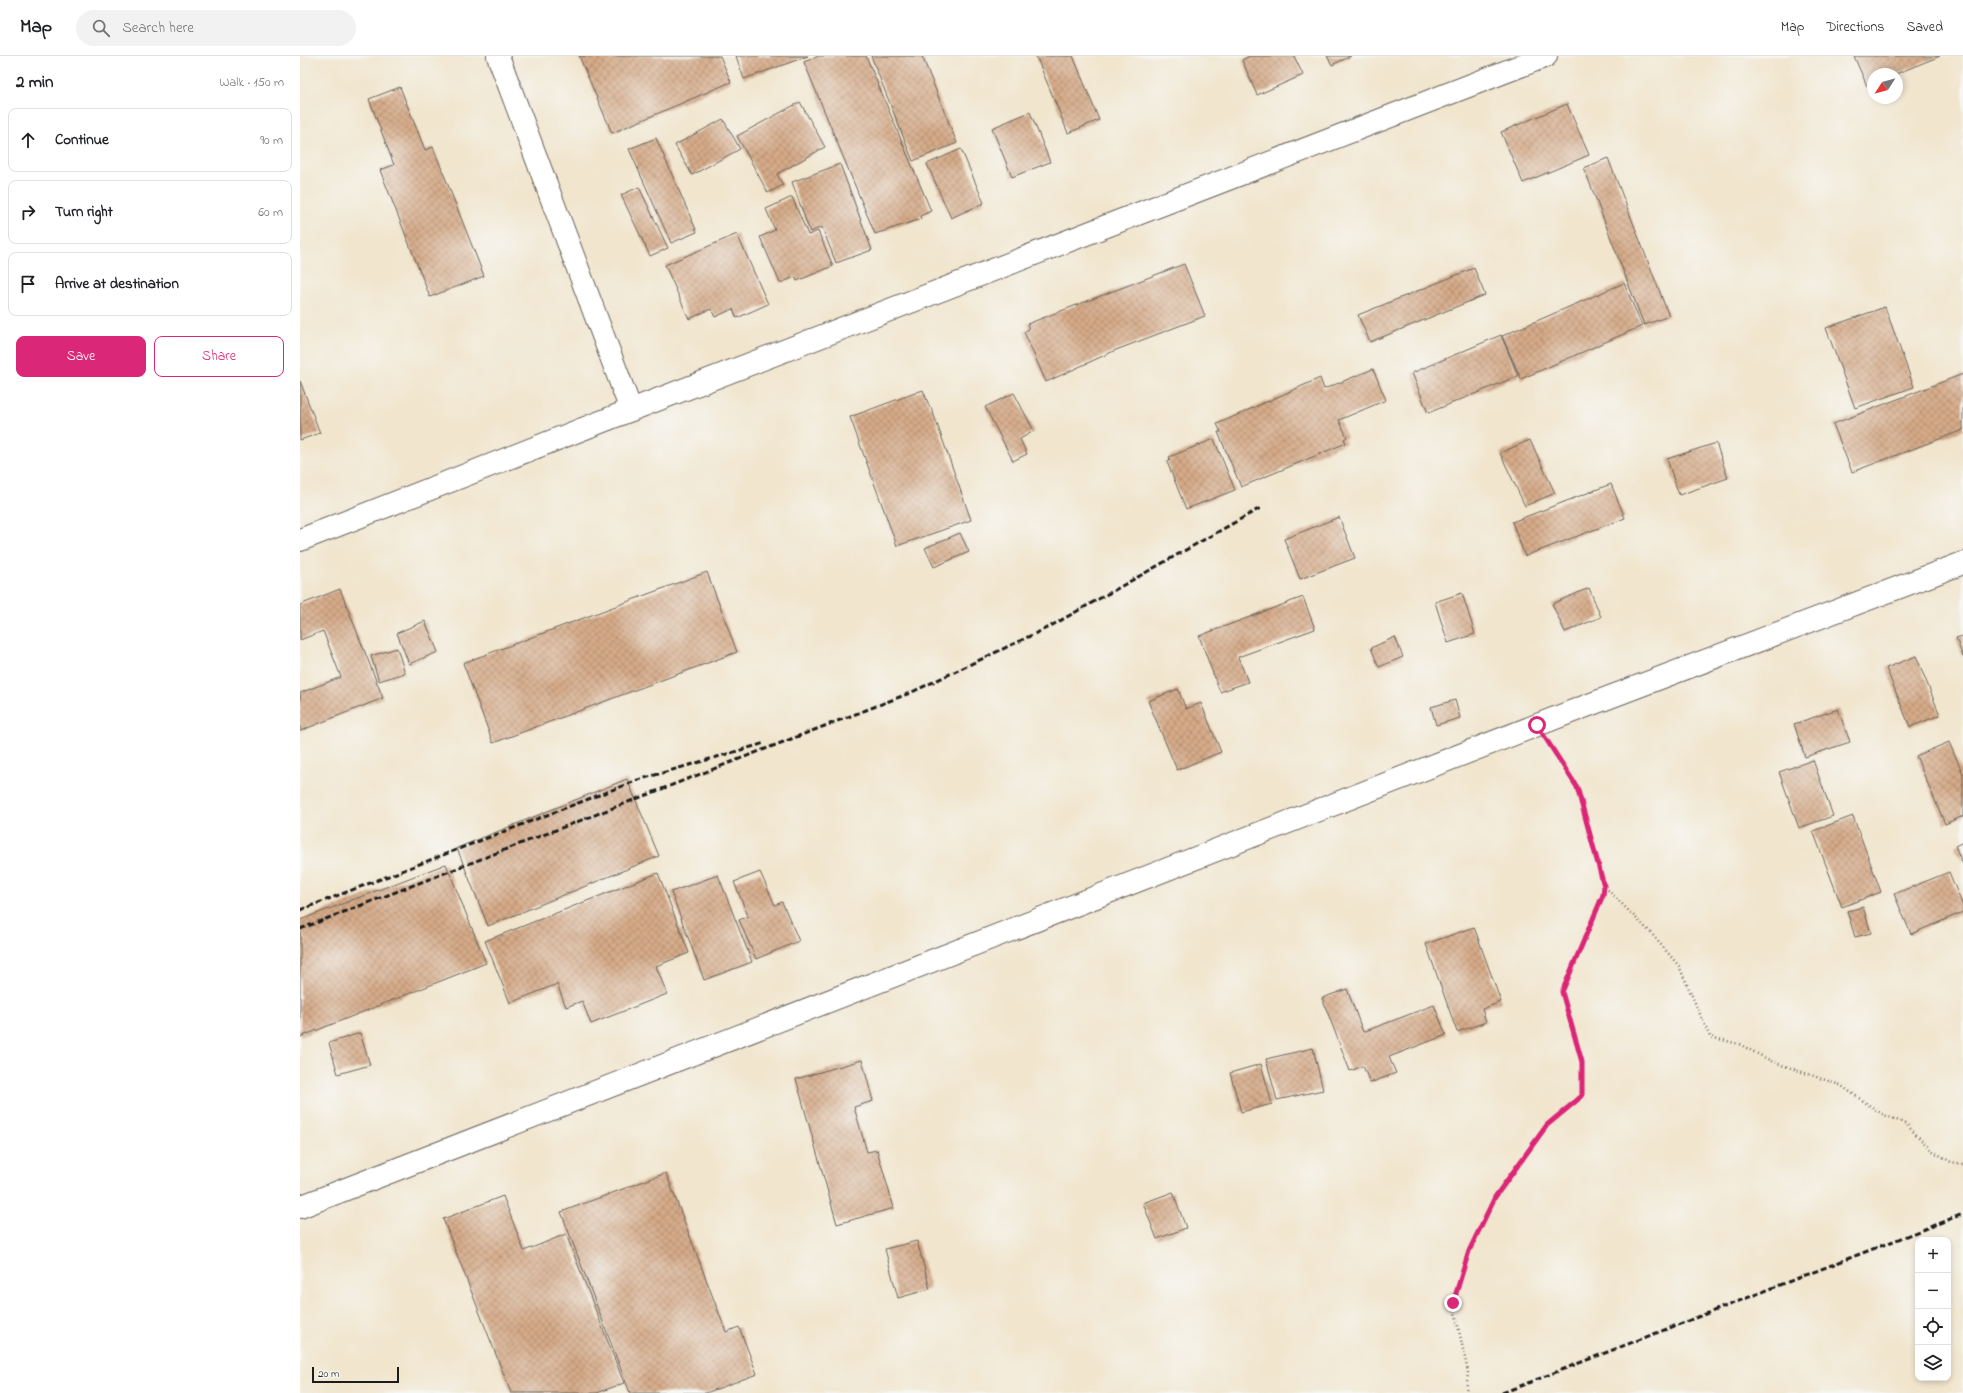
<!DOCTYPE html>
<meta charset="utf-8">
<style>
:root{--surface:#fff;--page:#f2f2f2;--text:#202124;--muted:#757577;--line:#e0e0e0;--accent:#db2777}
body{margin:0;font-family:"Indie Flower",sans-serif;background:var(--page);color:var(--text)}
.controls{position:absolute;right:12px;bottom:12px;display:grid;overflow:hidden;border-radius:8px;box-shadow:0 2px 6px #0003}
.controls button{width:36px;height:36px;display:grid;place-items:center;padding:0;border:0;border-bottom:1px solid var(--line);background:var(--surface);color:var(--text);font:20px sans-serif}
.compass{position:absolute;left:1567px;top:12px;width:36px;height:36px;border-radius:50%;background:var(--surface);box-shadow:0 2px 6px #0003;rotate:234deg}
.scale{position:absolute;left:12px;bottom:10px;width:87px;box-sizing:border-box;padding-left:4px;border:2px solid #1c1c1c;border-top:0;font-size:11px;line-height:14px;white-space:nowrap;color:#1c1c1c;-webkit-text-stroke:3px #f6f6f2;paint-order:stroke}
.stop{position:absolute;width:12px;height:12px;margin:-9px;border:3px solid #db2777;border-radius:50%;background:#fff}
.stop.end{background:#db2777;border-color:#fff;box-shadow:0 1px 4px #0008}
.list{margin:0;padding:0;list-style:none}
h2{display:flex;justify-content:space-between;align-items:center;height:52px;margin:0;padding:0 16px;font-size:17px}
h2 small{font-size:13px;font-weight:400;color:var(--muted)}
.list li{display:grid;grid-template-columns:26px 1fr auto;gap:12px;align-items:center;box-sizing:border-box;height:64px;margin:0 8px 8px;padding:0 8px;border:1px solid var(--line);border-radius:8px}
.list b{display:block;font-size:15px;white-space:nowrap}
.list em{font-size:13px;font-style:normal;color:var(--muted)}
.actions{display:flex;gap:8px;padding:12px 16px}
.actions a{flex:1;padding:9px 0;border:1px solid var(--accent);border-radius:8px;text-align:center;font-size:14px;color:var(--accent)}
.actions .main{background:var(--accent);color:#fff}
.icon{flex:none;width:22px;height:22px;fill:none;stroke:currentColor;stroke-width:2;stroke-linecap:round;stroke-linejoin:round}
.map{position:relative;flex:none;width:1663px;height:1337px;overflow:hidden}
header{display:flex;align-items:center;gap:24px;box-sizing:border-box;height:56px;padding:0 20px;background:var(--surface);border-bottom:1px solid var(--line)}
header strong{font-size:19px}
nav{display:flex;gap:22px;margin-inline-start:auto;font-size:14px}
.search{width:280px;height:36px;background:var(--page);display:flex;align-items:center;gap:10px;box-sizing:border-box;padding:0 14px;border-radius:22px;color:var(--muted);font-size:15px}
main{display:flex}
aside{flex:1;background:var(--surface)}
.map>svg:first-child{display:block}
.building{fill:url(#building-cross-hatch)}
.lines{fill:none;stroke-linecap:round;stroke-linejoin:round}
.minor-casing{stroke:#67625a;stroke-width:24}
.secondary-casing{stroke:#67625a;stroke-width:24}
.path{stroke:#67625a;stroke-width:2.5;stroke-dasharray:1 3;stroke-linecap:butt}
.minor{stroke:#fff;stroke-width:22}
.secondary{stroke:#fff;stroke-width:22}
.rail{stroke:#1c1c1c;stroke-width:3;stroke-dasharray:6 3;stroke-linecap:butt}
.route{stroke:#db2777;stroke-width:5}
</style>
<header>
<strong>Map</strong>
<div class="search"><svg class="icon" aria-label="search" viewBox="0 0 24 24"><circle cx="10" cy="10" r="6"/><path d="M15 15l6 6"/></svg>Search here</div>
<nav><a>Map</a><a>Directions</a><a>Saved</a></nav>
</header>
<main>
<aside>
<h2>2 min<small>Walk · 150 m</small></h2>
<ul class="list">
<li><svg class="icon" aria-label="ahead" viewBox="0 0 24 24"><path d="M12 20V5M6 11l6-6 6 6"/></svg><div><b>Continue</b></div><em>90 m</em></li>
<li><svg class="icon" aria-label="right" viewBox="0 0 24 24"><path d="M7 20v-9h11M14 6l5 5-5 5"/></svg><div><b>Turn right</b></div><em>60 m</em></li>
<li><svg class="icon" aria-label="arrive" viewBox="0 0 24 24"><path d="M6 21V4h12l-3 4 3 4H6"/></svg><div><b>Arrive at destination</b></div></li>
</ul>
<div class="actions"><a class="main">Save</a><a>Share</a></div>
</aside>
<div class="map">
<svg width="1663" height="1337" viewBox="0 0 1663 1337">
<defs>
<pattern id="building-cross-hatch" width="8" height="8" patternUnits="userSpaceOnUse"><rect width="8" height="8" fill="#d6ab89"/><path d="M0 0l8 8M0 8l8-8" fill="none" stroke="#ad8a6f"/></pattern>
</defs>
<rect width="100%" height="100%" fill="#f6f6f2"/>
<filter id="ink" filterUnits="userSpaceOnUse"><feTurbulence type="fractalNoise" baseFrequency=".025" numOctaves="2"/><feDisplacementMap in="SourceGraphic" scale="8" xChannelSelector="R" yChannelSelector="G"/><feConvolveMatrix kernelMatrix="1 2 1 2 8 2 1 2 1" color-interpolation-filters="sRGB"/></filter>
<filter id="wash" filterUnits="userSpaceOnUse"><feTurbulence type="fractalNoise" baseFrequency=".012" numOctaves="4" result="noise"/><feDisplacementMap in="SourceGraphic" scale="16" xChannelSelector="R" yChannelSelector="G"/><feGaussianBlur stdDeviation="0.9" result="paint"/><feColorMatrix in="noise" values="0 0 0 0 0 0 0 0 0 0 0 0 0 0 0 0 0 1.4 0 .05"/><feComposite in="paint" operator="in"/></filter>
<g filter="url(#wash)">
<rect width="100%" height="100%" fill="#f1e5cd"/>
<g id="blocks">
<path class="building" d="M 279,0 L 420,0 L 431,26 L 312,77 Z
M 436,0 L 508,0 L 444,23 Z
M 519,0 L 566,0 L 631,155 L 620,160 L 621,163 L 575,178 L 504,6 Z
M 571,0 L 622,0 L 657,87 L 613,105 Z
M 736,0 L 773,0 L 799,64 L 768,77 Z
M 950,0 L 994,0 L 1003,19 L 957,39 L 942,4 Z
M 1027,0 L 1051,0 L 1032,9 Z
M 1554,0 L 1640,0 L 1596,18 L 1573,18 L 1573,28 L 1567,30 Z
M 100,31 L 125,94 L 133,91 L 184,220 L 130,241 L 80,114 L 94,109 L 69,43 Z
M 500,46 L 525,91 L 477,118 L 483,129 L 468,137 L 437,80 Z
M 1267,48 L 1289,99 L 1223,127 L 1201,76 Z
M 730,56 L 750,106 L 712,121 L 692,72 Z
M 423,63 L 440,93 L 392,119 L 375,89 Z
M 356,82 L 397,176 L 371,187 L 329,93 Z
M 661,93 L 684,147 L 651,162 L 627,108 Z
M 1308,102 L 1369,260 L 1344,269 L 1284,112 Z
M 540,108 L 572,194 L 536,207 L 522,171 L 510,176 L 492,126 Z
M 339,131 L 368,192 L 350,200 L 321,139 Z
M 492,141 L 508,179 L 518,175 L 533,210 L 497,225 L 495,221 L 480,227 L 460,181 L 475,174 L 466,153 Z
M 437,178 L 468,248 L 437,262 L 433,253 L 415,261 L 411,253 L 389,263 L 365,209 Z
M 884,208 L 905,260 L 816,294 L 746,326 L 724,276 L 729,273 L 727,268 Z
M 1174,212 L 1185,239 L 1070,286 L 1058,259 Z
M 1324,227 L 1342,270 L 1221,323 L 1202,280 Z
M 1585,251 L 1614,331 L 1555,352 L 1526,272 Z
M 1201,279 L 1218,320 L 1128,357 L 1112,317 Z
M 1073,313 L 1086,344 L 1039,364 L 1047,381 L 1044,383 L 1046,387 L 941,431 L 918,376 L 921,376 L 917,368 L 1020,322 L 1024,333 Z
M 1663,318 L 1663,374 L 1552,416 L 1533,368 Z
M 0,325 L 20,377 L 0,384 Z
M 623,334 L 630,352 L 631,351 L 671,464 L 597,490 L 550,361 Z
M 714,337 L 734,375 L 720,383 L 727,398 L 713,405 L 685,351 Z
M 914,383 L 935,434 L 886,453 L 867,406 L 870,404 L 869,401 Z
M 1230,384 L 1255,437 L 1225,450 L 1200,397 Z
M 1416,387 L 1428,422 L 1379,439 L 1367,403 Z
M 1311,428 L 1325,462 L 1225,500 L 1212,466 Z
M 1039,461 L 1055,502 L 1000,523 L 984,483 Z
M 660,477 L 669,496 L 634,511 L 625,492 Z
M 407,516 L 437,596 L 193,687 L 163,607 Z
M 1289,532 L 1301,561 L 1265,576 L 1252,548 Z
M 40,533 L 83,642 L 0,675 L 0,637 L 41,621 L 23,575 L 0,584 L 0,549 Z
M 1162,537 L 1175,578 L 1148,587 L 1135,546 Z
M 1003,541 L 1015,573 L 938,601 L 948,626 L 920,636 L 899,580 Z
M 125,565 L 138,596 L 109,608 L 97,577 Z
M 1663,580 L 1663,601 L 1656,582 Z
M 1095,581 L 1103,601 L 1079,611 L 1071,592 Z
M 97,592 L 105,617 L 79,625 L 71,600 Z
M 1616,600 L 1640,659 L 1610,671 L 1586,612 Z
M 878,633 L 886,653 L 901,647 L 921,696 L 877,714 L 848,645 Z
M 1155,644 L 1160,662 L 1136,669 L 1131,651 Z
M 1538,653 L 1550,686 L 1505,701 L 1494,668 Z
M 1649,686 L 1663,718 L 1663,760 L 1645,768 L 1616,700 Z
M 1513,704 L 1533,760 L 1499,772 L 1479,716 Z
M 327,723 L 359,800 L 188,870 L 157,792 Z
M 1553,760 L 1581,836 L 1542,851 L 1513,775 Z
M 1663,786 L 1663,808 L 1655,790 Z
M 146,808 L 186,907 L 0,981 L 0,864 Z
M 460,816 L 475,849 L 482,846 L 499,885 L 456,903 L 439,864 L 448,860 L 434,826 Z
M 1649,816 L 1663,850 L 1663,856 L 1611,878 L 1594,838 Z
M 358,817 L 389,897 L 356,910 L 367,938 L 291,968 L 282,945 L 266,951 L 257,928 L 210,947 L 185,885 Z
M 418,819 L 452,906 L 404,924 L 371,836 Z
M 1563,851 L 1571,877 L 1555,881 L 1547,855 Z
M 1174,871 L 1201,946 L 1182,953 L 1186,966 L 1157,976 L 1126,888 Z
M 1047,933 L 1063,976 L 1134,949 L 1146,979 L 1089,1001 L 1096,1017 L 1070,1027 L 1063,1010 L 1050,1015 L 1022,942 Z
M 60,977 L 70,1009 L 38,1018 L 29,987 Z
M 1013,992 L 1023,1034 L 977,1044 L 966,1003 Z
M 562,1004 L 573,1045 L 554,1051 L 567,1096 L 577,1094 L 594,1152 L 537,1168 L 496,1023 Z
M 961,1008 L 972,1048 L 941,1056 L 930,1017 Z
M 366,1117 L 426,1276 L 439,1271 L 457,1318 L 406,1337 L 330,1337 L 261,1156 Z
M 873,1136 L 886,1172 L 857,1183 L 843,1147 Z
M 203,1140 L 224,1195 L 266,1178 L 324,1327 L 297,1337 L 211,1337 L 143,1163 Z
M 617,1185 L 630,1233 L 598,1242 L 585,1193 Z"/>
</g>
</g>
<g filter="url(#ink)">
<use href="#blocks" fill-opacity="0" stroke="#67625a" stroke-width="1"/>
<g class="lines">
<g class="minor-casing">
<path id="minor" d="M 198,0 L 331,354
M 0,1151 L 1281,652 L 1663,507"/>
</g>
<g class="secondary-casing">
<path id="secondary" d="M 0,484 L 331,354 L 1246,0"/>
</g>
<path class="path" d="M 1305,831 L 1351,877 L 1379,910 L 1410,981 L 1439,988 L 1473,1006 L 1540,1029 L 1582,1058 L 1606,1068 L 1631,1094 L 1651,1106 L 1663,1108
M 1166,1337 L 1168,1316 L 1153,1247 L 1169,1195 L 1195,1141 L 1247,1069 L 1282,1040 L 1282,1006 L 1262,936 L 1303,839 L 1304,830 L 1277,731 L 1251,691"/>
<use href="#minor" class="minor"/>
<use href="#secondary" class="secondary"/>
<path class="rail" d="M 0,854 L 338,724 L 465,687
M 0,873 L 610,637 L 749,571 L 962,451
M 1202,1337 L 1663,1158"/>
</g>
</g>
<g class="lines" filter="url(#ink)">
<path class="route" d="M 1153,1247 L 1169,1195 L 1195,1141 L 1247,1069 L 1282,1040 L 1282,1006 L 1262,936 L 1303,839 L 1304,830 L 1277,731 L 1237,669"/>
</g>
</svg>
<div class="controls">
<button>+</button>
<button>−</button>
<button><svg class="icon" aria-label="locate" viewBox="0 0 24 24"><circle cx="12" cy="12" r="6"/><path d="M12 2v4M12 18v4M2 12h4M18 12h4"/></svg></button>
<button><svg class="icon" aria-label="layers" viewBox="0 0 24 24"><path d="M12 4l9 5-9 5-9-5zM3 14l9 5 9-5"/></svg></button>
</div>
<svg class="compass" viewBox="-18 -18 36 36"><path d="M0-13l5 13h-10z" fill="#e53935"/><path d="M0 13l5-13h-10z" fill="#757577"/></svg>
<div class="scale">20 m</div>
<div class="stop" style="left:1237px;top:669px"></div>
<div class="stop end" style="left:1153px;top:1247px"></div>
</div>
</main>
